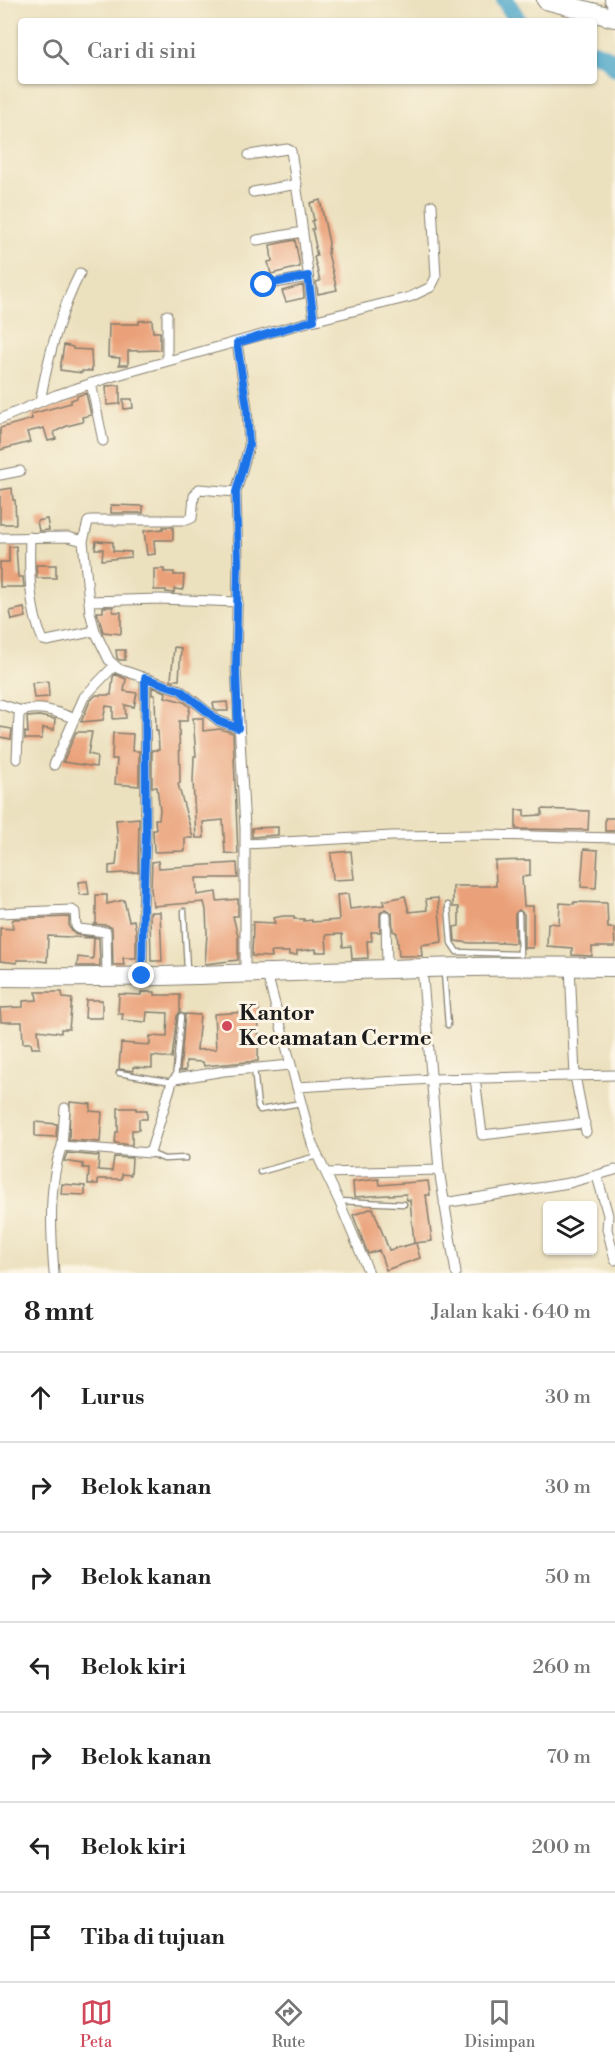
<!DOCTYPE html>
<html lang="id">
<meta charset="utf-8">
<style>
:root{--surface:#fff;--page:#f6f6f6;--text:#222;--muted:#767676;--line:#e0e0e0;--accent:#d1495b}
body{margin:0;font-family:"Libre Bodoni",serif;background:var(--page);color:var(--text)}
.controls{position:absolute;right:18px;bottom:18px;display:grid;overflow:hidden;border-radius:6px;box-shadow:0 2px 4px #0004}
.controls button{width:54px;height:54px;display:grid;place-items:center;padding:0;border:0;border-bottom:2px solid var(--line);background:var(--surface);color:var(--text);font:30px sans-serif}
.stop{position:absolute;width:18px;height:18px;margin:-14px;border:4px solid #1a73e8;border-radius:50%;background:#fff}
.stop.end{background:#1a73e8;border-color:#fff;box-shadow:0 2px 6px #0008}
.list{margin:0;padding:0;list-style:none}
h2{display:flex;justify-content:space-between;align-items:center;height:78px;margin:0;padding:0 24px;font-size:26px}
h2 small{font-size:20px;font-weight:400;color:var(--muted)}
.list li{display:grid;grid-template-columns:39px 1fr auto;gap:18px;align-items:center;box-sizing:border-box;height:90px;padding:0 24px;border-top:2px solid var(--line)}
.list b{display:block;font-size:22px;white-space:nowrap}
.list em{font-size:20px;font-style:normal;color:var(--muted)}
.icon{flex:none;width:33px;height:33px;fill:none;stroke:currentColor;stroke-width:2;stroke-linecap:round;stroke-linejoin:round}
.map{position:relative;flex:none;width:615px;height:1273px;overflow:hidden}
.search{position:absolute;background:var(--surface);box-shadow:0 2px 4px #0004;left:18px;right:18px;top:18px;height:66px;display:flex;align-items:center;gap:15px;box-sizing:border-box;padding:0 21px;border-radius:6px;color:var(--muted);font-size:22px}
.sheet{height:708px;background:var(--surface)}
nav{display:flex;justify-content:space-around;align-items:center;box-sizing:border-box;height:84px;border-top:2px solid var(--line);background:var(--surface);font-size:16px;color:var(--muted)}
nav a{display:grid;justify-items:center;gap:3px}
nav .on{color:var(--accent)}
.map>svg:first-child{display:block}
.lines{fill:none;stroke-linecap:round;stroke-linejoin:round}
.river{stroke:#49a5c7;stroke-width:18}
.building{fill:#eaa078}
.lane-casing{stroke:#847e6e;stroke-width:7}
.street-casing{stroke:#847e6e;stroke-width:11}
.highway-casing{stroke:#847e6e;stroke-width:20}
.lane{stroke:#fff;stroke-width:4.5}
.street{stroke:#fff;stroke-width:9}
.highway{stroke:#fff;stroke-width:18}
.route{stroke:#1a73e8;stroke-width:8}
.poi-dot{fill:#d1495b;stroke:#fcf5e5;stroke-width:2}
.labels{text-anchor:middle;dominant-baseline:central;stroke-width:6;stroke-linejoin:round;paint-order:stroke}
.poi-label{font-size:22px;font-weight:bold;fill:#1c1c1c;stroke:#fcf5e5;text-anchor:start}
</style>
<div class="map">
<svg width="615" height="1273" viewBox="0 0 615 1273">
<rect width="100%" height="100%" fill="#fcf5e5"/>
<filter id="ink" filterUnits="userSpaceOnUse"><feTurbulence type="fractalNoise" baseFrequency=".0167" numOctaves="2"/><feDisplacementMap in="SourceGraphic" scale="12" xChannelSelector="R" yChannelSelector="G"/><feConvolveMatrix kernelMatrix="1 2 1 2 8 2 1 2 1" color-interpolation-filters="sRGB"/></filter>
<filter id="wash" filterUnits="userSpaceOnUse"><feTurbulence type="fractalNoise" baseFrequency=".008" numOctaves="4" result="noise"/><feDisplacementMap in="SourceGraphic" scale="24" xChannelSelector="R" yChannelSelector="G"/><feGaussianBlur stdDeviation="1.35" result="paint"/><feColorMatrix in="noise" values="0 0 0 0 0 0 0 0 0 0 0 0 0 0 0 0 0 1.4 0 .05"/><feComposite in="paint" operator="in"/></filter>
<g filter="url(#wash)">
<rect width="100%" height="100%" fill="#ece1bf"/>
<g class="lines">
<path class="river" d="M 505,0 L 518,21
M 594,52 L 608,58 L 615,68"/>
</g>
<g id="blocks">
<path class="building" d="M 320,200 L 329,243 L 328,253 L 337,290 L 318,294 L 316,282 L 320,281 L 314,257 L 317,256 L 315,247 L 316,247 L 312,229 L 314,229 L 312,221 L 314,220 L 310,203 Z
M 295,240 L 300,267 L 271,274 L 268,262 L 272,261 L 270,245 Z
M 303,285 L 304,298 L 286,302 L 282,291 Z
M 152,320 L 153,332 L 160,332 L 160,350 L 128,351 L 128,365 L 119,365 L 120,358 L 108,357 L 109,324 L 139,324 L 139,321 Z
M 64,345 L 73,347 L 73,349 L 91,350 L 92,371 L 82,371 L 82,373 L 60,370 Z
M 120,385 L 120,404 L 107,405 L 106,386 Z
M 86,393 L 91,415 L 82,417 L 83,422 L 67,426 L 54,432 L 56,439 L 48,441 L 44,428 L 27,432 L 30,442 L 0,450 L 0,428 L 32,419 L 31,414 L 71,403 L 71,400 L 77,398 L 77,396 Z
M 123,399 L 132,399 L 133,408 L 124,409 Z
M 12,488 L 13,500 L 15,500 L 16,524 L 0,524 L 0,490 Z
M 111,505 L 143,506 L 143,513 L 111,513 Z
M 47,519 L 49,530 L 39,531 L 37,521 Z
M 163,527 L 173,527 L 173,540 L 154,540 L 155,554 L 147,555 L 144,531 L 163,529 Z
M 96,541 L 113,542 L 113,551 L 131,552 L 131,557 L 102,560 L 103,549 L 95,549 Z
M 16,546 L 18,577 L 23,577 L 24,587 L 0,587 L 0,562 L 9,562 L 9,547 Z
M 36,565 L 56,565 L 56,578 L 37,578 Z
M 154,569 L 164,569 L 164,572 L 174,572 L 174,575 L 184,575 L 183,590 L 174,589 L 174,593 L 166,592 L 166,590 L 154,590 Z
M 103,607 L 113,607 L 113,612 L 121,612 L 121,634 L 103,632 L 97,612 L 103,612 Z
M 24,608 L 26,617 L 12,620 L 10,611 Z
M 174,647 L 181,648 L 179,680 L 171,680 Z
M 116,650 L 125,650 L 125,660 L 119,660 L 117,658 Z
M 115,674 L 126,679 L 124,691 L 137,693 L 134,707 L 125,705 L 126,718 L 113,719 L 113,707 L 106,706 L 103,720 L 81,722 L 90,701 L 96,695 L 111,695 L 113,677 Z
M 48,681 L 49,697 L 34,698 L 32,683 Z
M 152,687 L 166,692 L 165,697 L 184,702 L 190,707 L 187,721 L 179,721 L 180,783 L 178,784 L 193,838 L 185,838 L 185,851 L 154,852 L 153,830 L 156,830 L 155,819 L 159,819 L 160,810 L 157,787 L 152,787 L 152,750 L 159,750 L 158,731 L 156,731 L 155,695 L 152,695 Z
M 227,702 L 228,711 L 218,711 L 214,708 L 213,703 Z
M 39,716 L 55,719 L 54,730 L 43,728 L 42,739 L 25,739 L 25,732 L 28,733 L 27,717 Z
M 193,718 L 203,718 L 203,731 L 220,729 L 233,733 L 238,854 L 225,853 L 223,820 L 203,822 L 204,838 L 196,838 L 193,781 L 194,756 L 196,756 Z
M 0,727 L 12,729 L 11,739 L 0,737 Z
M 76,732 L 92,732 L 88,754 L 97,756 L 96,767 L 63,762 Z
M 113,733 L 133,734 L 132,751 L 139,751 L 139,786 L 115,784 L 117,759 L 112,759 Z
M 542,809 L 589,811 L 588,830 L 516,829 L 516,810 L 524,810 L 524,816 L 542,815 Z
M 139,818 L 138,872 L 109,874 L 109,866 L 116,865 L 118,844 L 116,820 Z
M 605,818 L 615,818 L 615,831 L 605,831 Z
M 278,827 L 278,835 L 252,837 L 252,828 Z
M 584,849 L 598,850 L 596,888 L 581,887 Z
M 351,851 L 354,879 L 333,880 L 331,853 Z
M 530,860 L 530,876 L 522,877 L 524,906 L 533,906 L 533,948 L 524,948 L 524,914 L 519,910 L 515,914 L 515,943 L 502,942 L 502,943 L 470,943 L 455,941 L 454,927 L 459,926 L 459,907 L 453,907 L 453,886 L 496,886 L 495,861 Z
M 158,861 L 159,868 L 237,863 L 238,878 L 196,878 L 197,895 L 216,892 L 217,901 L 238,899 L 238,916 L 233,916 L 238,936 L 238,960 L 205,964 L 207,933 L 206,910 L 204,902 L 153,906 L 151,889 L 152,862 Z
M 87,881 L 89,894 L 80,895 L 79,882 Z
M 348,894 L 350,909 L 384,905 L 383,901 L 405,896 L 409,912 L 427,910 L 426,899 L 438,898 L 442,942 L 421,945 L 422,956 L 399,956 L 397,933 L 393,931 L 392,913 L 385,909 L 380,913 L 380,932 L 371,932 L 372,941 L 367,941 L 368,958 L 352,959 L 351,946 L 343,947 L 342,934 L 326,935 L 327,952 L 316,952 L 316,949 L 297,951 L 297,955 L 289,955 L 289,952 L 271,952 L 272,957 L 252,956 L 253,922 L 275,923 L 273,918 L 283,916 L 294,916 L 294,919 L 304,919 L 304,921 L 312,920 L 312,922 L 339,920 L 337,895 Z
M 96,895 L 107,895 L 107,904 L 124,900 L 129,921 L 134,920 L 136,931 L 136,958 L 123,958 L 124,965 L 113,965 L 112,928 L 107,925 L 93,924 L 96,924 Z
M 574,902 L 607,903 L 608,928 L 614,928 L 615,947 L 592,947 L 592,956 L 572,955 L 572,948 L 547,946 L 548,923 L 559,924 L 560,903 L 574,904 Z
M 150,912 L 160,912 L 162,961 L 151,961 Z
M 69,917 L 69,927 L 75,934 L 99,938 L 100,966 L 77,966 L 78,957 L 93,959 L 94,938 L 48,936 L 47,962 L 33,960 L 17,960 L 17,963 L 0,961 L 0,928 L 13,929 L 12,921 L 14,919 Z
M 36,992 L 62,992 L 63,998 L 72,999 L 69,1029 L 61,1029 L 61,1033 L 38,1030 L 40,1048 L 32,1048 L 31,1043 L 23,1043 L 22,1022 L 1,1022 L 0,1008 L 23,1007 L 23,1001 L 37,1000 Z
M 141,992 L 155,992 L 155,995 L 180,995 L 180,1012 L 177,1016 L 172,1058 L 152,1056 L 152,1068 L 133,1067 L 133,1071 L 119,1069 L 121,1043 L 150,1045 L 150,1036 L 167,1037 L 168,1013 L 147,1012 L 146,1022 L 122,1020 L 123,1014 L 118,1014 L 119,994 L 141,995 Z
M 86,1000 L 102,1000 L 102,1018 L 85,1018 Z
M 246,1006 L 259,1006 L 258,1061 L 204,1066 L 203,1062 L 186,1061 L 186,1070 L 180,1071 L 185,1014 L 200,1015 L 197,1050 L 216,1049 L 214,1014 L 246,1012 Z
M 70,1102 L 91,1104 L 90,1111 L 102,1112 L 100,1142 L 69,1140 Z
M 118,1108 L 136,1108 L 136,1110 L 147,1110 L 147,1119 L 139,1119 L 139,1130 L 132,1130 L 132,1145 L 115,1143 L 116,1132 L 118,1132 Z
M 35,1122 L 57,1124 L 56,1137 L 35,1136 Z
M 67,1153 L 99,1156 L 98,1170 L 112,1171 L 114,1157 L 132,1158 L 131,1175 L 122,1174 L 122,1179 L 98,1179 L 98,1184 L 88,1184 L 89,1168 L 83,1168 L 83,1164 L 64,1161 Z
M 379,1179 L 380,1185 L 428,1181 L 430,1195 L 426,1195 L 432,1241 L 414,1243 L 410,1200 L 407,1200 L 406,1194 L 354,1197 L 353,1182 Z
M 62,1184 L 85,1186 L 85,1195 L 61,1194 Z
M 373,1208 L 389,1250 L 416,1243 L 420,1258 L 386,1270 L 379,1250 L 368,1254 L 353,1215 Z"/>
</g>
</g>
<g filter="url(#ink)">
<use href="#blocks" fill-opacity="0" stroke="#847e6e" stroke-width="1.5"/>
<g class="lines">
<g class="lane-casing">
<path id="lane" d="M 448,905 L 451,943 L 457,952 L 520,954
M 184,911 L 187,970
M 519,914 L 520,955
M 444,973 L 448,1025
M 254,1068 L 258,1107 L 260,1110 L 301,1103
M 119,1073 L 172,1082
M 175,1079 L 181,1016
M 150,1153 L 164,1159 L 186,1158
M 260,1172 L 317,1156
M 339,1201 L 404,1204"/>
</g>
<g class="street-casing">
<path id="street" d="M 249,155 L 287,149 L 291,151 L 300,210 L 314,320
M 253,192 L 297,184
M 257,240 L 303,232
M 264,285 L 308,277
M 167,315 L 167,361
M 237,343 L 247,408 L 249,446 L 236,492 L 238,561 L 236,668 L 245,828 L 245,974
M 91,383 L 103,441
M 40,402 C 48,357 59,314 80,273
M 0,419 L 56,395 L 114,376 L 308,322 L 410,297 L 431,287 L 436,277 L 432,205
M 0,475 L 20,471
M 30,537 C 29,570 29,610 43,640 L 47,641 L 95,631
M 0,538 L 68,537 L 83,541 L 90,612 L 95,631 L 109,660 L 119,669 L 180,690 L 219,721 L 239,728
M 83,541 L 88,522 L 91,520 L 187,520 L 192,518 L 194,496 L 199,489 L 236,492
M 89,601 L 160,599 L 238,602
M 0,704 L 22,711
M 17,759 L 19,715 L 22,711 C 39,705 57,712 73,718
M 54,765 L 84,697 L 114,666
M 245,844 L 392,836 L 485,835 L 615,838
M 0,913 L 72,910 L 75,912 L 76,926 L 79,929 L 106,932 L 107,977
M 386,916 L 387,968
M 570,966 L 575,1076 L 586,1132
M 422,967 L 439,1170 L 456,1273
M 267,974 L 312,1144 L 339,1201 L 369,1273
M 142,977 L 143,909 L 146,834 L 145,678
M 475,1078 L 482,1135 L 585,1123
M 297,1087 L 432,1079 L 615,1075
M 62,1146 L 65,1108
M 326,1173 L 439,1170
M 597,1176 L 608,1215 L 607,1229 L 615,1260
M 444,1203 L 569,1183 L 615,1170
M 54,1273 C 51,1233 48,1183 62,1146 L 150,1153 L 172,1082 L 175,1079 L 224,1071 L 290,1065"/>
</g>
<g class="highway-casing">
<path id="highway" d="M 546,0 L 615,18
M 614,0 L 615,0
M 0,977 C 205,980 410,963 615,967"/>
</g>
<use href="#lane" class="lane"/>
<use href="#street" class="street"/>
<use href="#highway" class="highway"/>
</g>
</g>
<g class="lines" filter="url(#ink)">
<path class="route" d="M 142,976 L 143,909 L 146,834 L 145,678 L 180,690 L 219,721 L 238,728 L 236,668 L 238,561 L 236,492 L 249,446 L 247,408 L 237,343 L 314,320 L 308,276 L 264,285"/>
</g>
<circle class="poi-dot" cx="227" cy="1026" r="6"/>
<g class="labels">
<g class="poi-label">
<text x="239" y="1013">Kantor<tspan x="239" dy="25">Kecamatan Cerme</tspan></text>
</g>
</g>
</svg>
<div class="controls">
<button><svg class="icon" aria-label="layers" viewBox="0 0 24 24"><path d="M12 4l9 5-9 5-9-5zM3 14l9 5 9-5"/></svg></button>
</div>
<div class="stop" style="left:264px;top:285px"></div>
<div class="stop end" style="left:142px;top:976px"></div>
<div class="search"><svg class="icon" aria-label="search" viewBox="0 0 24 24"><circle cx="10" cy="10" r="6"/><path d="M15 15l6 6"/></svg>Cari di sini</div>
</div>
<section class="sheet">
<h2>8 mnt<small>Jalan kaki · 640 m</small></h2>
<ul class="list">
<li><svg class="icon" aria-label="ahead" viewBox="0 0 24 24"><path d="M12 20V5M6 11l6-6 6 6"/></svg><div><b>Lurus</b></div><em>30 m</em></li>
<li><svg class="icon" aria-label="right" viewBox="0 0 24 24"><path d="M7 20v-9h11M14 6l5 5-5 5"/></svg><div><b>Belok kanan</b></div><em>30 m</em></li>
<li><svg class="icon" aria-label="right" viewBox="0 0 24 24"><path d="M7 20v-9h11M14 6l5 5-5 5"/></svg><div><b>Belok kanan</b></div><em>50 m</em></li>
<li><svg class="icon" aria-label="left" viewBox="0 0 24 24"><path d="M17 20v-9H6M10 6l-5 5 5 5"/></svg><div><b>Belok kiri</b></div><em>260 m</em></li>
<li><svg class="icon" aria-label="right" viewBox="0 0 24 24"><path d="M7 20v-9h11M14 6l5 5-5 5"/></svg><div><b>Belok kanan</b></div><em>70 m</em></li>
<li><svg class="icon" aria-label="left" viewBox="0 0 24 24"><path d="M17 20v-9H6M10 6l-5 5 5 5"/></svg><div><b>Belok kiri</b></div><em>200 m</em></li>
<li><svg class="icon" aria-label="arrive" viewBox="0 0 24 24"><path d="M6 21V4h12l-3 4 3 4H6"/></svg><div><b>Tiba di tujuan</b></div></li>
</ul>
</section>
<nav>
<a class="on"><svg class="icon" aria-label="map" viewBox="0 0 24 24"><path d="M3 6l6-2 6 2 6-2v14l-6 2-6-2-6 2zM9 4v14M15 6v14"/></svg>Peta</a>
<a><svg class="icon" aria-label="directions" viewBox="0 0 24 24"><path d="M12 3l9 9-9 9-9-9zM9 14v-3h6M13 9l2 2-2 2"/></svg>Rute</a>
<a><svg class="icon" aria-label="saved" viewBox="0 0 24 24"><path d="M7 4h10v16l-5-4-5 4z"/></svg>Disimpan</a>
</nav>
